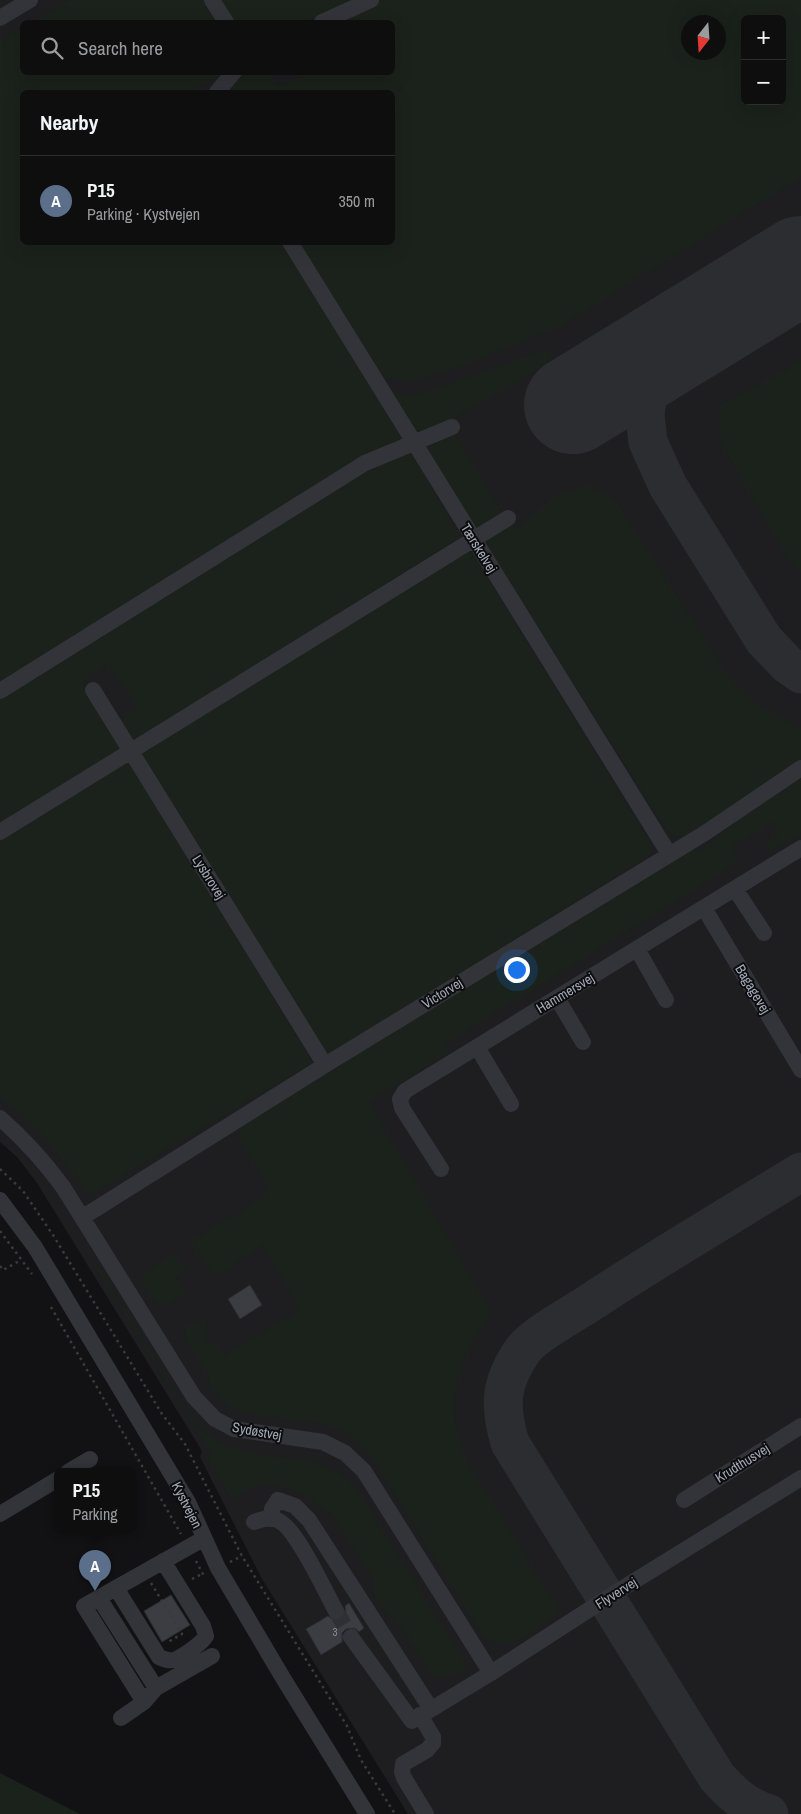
<!DOCTYPE html>
<meta charset="utf-8">
<style>
:root{--surface:#0e0e0f;--page:#171718;--text:#f1f3f6;--muted:#9b9c9e;--line:#2e2e2f;--accent:#ffad1f}
body{margin:0;font-family:"Archivo Narrow",sans-serif;background:var(--page);color:var(--text)}
.controls{position:absolute;right:15px;top:15px;display:grid;overflow:hidden;border-radius:8px;box-shadow:0 5px 20px #0002}
.controls button{width:45px;height:45px;display:grid;place-items:center;padding:0;border:0;border-bottom:1px solid var(--line);background:var(--surface);color:var(--text);font:25px sans-serif}
.compass{position:absolute;left:681px;top:15px;width:45px;height:45px;border-radius:50%;background:var(--surface);box-shadow:0 5px 20px #0002;rotate:197deg}
.you{position:absolute;left:516px;top:969px;width:18px;height:18px;margin:-12px;border:4px solid #fff;border-radius:50%;background:#1a73e8;box-shadow:0 0 0 8px #1a73e833}
.badge{display:grid;place-items:center;width:32px;height:32px;border-radius:50%;background:var(--accent);color:#fff;font-size:16px;font-weight:700}
.pin{position:absolute;translate:-50% -41px;filter:drop-shadow(0 1px 2px #0008)}
.pin::after{content:'';position:absolute;top:26px;width:18px;height:15px;background:inherit;clip-path:polygon(0 0,100% 0,50% 100%)}
.popup{position:absolute;left:54px;top:1468px;width:82px;height:65px;box-sizing:border-box;display:grid;place-content:center;border-radius:8px;background:var(--surface);filter:drop-shadow(0 1px 4px #0005);font-size:16px;white-space:nowrap;color:var(--muted)}
.popup b{font-size:19px;color:var(--text)}
.popup::after{content:'';position:absolute;left:50%;top:100%;margin-left:-10px;border:10px solid transparent;border-top-color:var(--surface)}
.list{margin:0;padding:0;list-style:none}
h2{display:flex;justify-content:space-between;align-items:center;height:65px;margin:0;padding:0 20px;font-size:21px}
h2 small{font-size:16px;font-weight:400;color:var(--muted)}
.list li{display:grid;grid-template-columns:32px 1fr auto;gap:15px;align-items:center;box-sizing:border-box;height:90px;padding:0 20px;border-top:1px solid var(--line)}
.list b{display:block;font-size:19px;white-space:nowrap}
.list p{margin:0;font-size:16px;white-space:nowrap;color:var(--muted)}
.list em{font-size:16px;font-style:normal;color:var(--muted)}
.icon{flex:none;width:28px;height:28px;fill:none;stroke:currentColor;stroke-width:2;stroke-linecap:round;stroke-linejoin:round}
.map{position:relative;flex:none;width:801px;height:1814px;overflow:hidden}
.search{position:absolute;background:var(--surface);box-shadow:0 5px 20px #0002;left:20px;top:20px;width:375px;height:55px;display:flex;align-items:center;gap:12px;box-sizing:border-box;padding:0 18px;border-radius:8px;color:var(--muted);font-size:19px}
.panel{position:absolute;background:var(--surface);box-shadow:0 5px 20px #0002;left:20px;top:90px;width:375px;height:155px;border-radius:8px}
.map>svg:first-child{display:block}
.built{fill:#1e1e21;fill-rule:evenodd}
.green{fill:#1a221b;fill-rule:evenodd}
.lines{fill:none;stroke-linecap:round;stroke-linejoin:round}
.taxiway{stroke:#2c2d31;stroke-width:39}
.runway{stroke:#2c2d31;stroke-width:98}
.building{fill:#3c3d42;stroke:#2c2c30}
.minor-tunnel{stroke:#2f3034;stroke-width:16;stroke-dasharray:16 8;stroke-linecap:butt}
.path{stroke:#393b40;stroke-width:2.5;stroke-dasharray:2.5 4;stroke-linecap:butt}
.minor{stroke:#333439;stroke-width:16}
.labels{text-anchor:middle;dominant-baseline:central;stroke-width:4;stroke-linejoin:round;paint-order:stroke}
.number-label{font-size:11px;fill:#888e99}
.street-label{font-size:14px;fill:#a2a9b6;stroke:#0d0d0f}
</style>
<div class="map">
<svg width="801" height="1814" viewBox="0 0 801 1814">
<rect width="100%" height="100%" fill="#121214"/>
<path class="built" d="M 0,0 L 801,0 L 801,1814 L 408,1814 L 262,1579 L 200,1457 L 202,1451 L 37,1183 L 17,1157 L 0,1142 ZM 745,19 L 782,19 L 782,101 L 745,101 ZM 22,22 L 392,22 L 392,72 L 22,72 ZM 688,22 L 718,22 L 718,52 L 688,52 ZM 22,92 L 392,92 L 392,242 L 22,242 Z"/>
<path class="green" d="M 70,0 L 203,0 L 217,22 L 32,22 Z
M 219,0 L 356,0 L 306,22 L 233,22 Z
M 382,0 L 801,0 L 801,177 L 559,327 L 460,367 L 414,381 L 380,378 L 295,243 L 392,242 L 392,92 L 224,92 L 230,85 L 249,73 L 257,75 L 270,73 L 277,87 L 309,73 L 392,72 L 392,22 L 334,22 ZM 745,19 L 782,19 L 782,101 L 745,101 ZM 688,22 L 718,22 L 718,52 L 688,52 Z
M 22,28 L 22,72 L 223,73 L 217,78 L 195,88 L 197,92 L 22,92 L 22,242 L 283,243 L 404,441 L 0,685 L 0,42 Z
M 547,349 L 554,360 L 453,419 L 416,436 L 392,393 L 418,395 Z
M 801,361 L 801,572 L 788,559 L 719,440 L 720,405 Z
M 456,435 L 503,514 L 478,531 L 426,446 Z
M 411,452 L 460,537 L 131,743 L 120,721 L 136,706 L 106,663 L 82,682 L 123,748 L 0,825 L 0,698 L 366,470 Z
M 589,485 L 614,498 L 728,676 L 759,705 L 801,729 L 801,763 L 683,837 L 668,833 L 484,541 L 510,524 L 515,530 L 557,494 Z
M 469,548 L 651,844 L 650,855 L 326,1057 L 139,753 Z
M 129,757 L 312,1063 L 90,1195 L 45,1138 L 17,1111 L 0,1097 L 0,838 Z
M 801,775 L 801,833 L 770,852 L 765,843 L 779,833 L 771,822 L 732,847 L 740,861 L 445,1044 L 450,1052 L 369,1102 L 492,1313 C 468,1345 449,1384 456,1424 C 458,1437 463,1449 467,1461 L 560,1612 C 542,1624 513,1653 489,1640 C 486,1638 483,1635 480,1632 L 373,1460 C 363,1448 354,1436 339,1429 C 302,1412 239,1427 213,1392 C 208,1385 209,1375 204,1367 C 196,1355 183,1341 184,1327 L 194,1321 L 201,1323 L 209,1330 L 204,1334 L 209,1344 L 216,1343 L 224,1355 L 300,1310 L 263,1245 L 215,1277 L 190,1241 L 265,1196 L 268,1187 L 239,1140 L 240,1127 L 691,848 L 699,850 L 723,833 L 727,824 Z
M 175,1254 L 187,1270 L 176,1278 L 186,1294 C 175,1300 168,1306 155,1303 L 143,1285 L 142,1276 L 147,1271 Z
M 92,1262 L 97,1264 L 197,1427 L 222,1444 L 258,1455 L 309,1460 L 340,1473 L 354,1485 L 464,1660 L 464,1669 L 461,1672 L 435,1679 L 397,1619 L 386,1613 L 373,1592 L 374,1580 L 331,1512 L 326,1514 C 309,1493 279,1480 252,1488 C 245,1490 238,1495 231,1499 L 208,1458 L 211,1454 Z
M 0,1773 L 80,1814 L 0,1814 Z"/>
<g class="lines">
<path class="taxiway" d="M 678,341 L 656,370 L 648,393 L 645,415 L 648,442 L 668,486 L 764,640 L 788,665 L 801,674
M 769,1814 C 746,1806 734,1796 717,1777 L 510,1443 C 499,1405 500,1383 523,1350 C 533,1336 569,1316 585,1306 C 656,1259 729,1216 801,1172"/>
<path class="runway" d="M 573,405 L 801,265"/>
</g>
<path class="building" d="M 250,1285 L 262,1305 L 240,1319 L 228,1299 Z
M 171,1595 L 190,1625 L 162,1642 L 144,1611 Z
M 349,1603 L 364,1628 L 359,1632 L 355,1628 L 346,1629 L 342,1633 L 342,1642 L 321,1655 L 306,1629 L 328,1616 L 335,1621 L 341,1620 L 346,1612 L 345,1606 Z"/>
<g class="lines">
<path class="minor-tunnel" d="M 336,1611 L 351,1637"/>
<path class="path" d="M 0,1169 L 23,1191 L 53,1235 L 162,1414 L 185,1444 L 242,1556 L 347,1726 L 361,1760 L 395,1814
M 0,1231 L 32,1274
M 0,1266 L 3,1270 L 21,1260
M 51,1307 L 181,1534
M 196,1561 L 205,1578
M 230,1562 L 242,1556
M 192,1579 L 202,1574
M 151,1583 L 182,1634 L 170,1641 L 168,1645"/>
<path class="minor" d="M 212,0 L 226,22
M 0,18 L 30,0
M 322,22 L 371,0
M 217,92 L 234,72
M 290,242 L 669,854
M 93,690 L 325,1065
M 0,691 L 365,463 L 452,427
M 0,832 L 508,518
M 735,889 L 764,933
M 704,908 L 801,1070
M 637,949 L 666,1000
M 557,998 L 583,1042
M 477,1047 L 511,1104
M 0,1118 C 24,1139 44,1161 63,1187 L 194,1397 L 215,1419 L 234,1429 L 323,1442 L 345,1453 L 364,1471 L 491,1673
M 441,1169 L 402,1108 L 400,1099 L 405,1091 L 801,848
M 0,1200 L 35,1247 L 188,1502 L 218,1568 L 283,1678 L 367,1814
M 83,1217 L 325,1065 L 705,833 L 801,768
M 68,1472 L 90,1459
M 684,1500 L 801,1426
M 0,1514 L 58,1479
M 270,1519 L 272,1509 L 278,1500 L 295,1506 L 309,1520 L 431,1709
M 254,1522 C 262,1519 268,1517 277,1520 C 296,1526 325,1592 336,1611
M 116,1588 L 159,1657 C 163,1659 169,1661 174,1660 C 183,1657 202,1643 206,1636 L 203,1626 L 163,1561
M 99,1598 L 156,1688
M 351,1637 L 412,1721 L 491,1673 L 607,1598 L 801,1478
M 144,1702 L 84,1606 L 203,1539
M 420,1715 L 433,1737 L 433,1743 L 427,1750 L 403,1764 L 402,1772 L 404,1778 L 426,1814
M 121,1718 L 144,1702 L 156,1688 L 212,1656"/>
</g>
<g class="labels">
<g class="number-label">
<text x="335" y="1632">3</text>
</g>
<g class="street-label">
<text transform="translate(479 548) rotate(58)">Tærskelvej</text>
<text transform="translate(209 877) rotate(58)">Lysbrovej</text>
<text transform="translate(753 989) rotate(59)">Bagagevej</text>
<text transform="translate(442 993) rotate(-32)">Victorvej</text>
<text transform="translate(565 993) rotate(-31)">Hammersvej</text>
<text transform="translate(257 1431) rotate(10)">Sydøstvej</text>
<text transform="translate(742 1463) rotate(-32)">Krudthusvej</text>
<text transform="translate(187 1505) rotate(63)">Kystvejen</text>
<text transform="translate(616 1593) rotate(-32)">Flyvervej</text>
</g>
</g>
</svg>
<div class="controls">
<button>+</button>
<button>−</button>
</div>
<svg class="compass" viewBox="-18 -18 36 36"><path d="M0-13l5 13h-10z" fill="#e53935"/><path d="M0 13l5-13h-10z" fill="#9b9c9e"/></svg>
<div class="you"></div>
<div class="pin badge" style="left:95px;top:1591px;background:#5c6f8a">A</div>
<div class="popup"><b>P15</b>Parking</div>
<div class="search"><svg class="icon" aria-label="search" viewBox="0 0 24 24"><circle cx="10" cy="10" r="6"/><path d="M15 15l6 6"/></svg>Search here</div>
<section class="panel">
<h2>Nearby<small></small></h2>
<ul class="list">
<li><span class="badge" style="background:#5c6f8a">A</span><div><b>P15</b><p>Parking · Kystvejen</p></div><em>350 m</em></li>
</ul>
</section>
</div>
